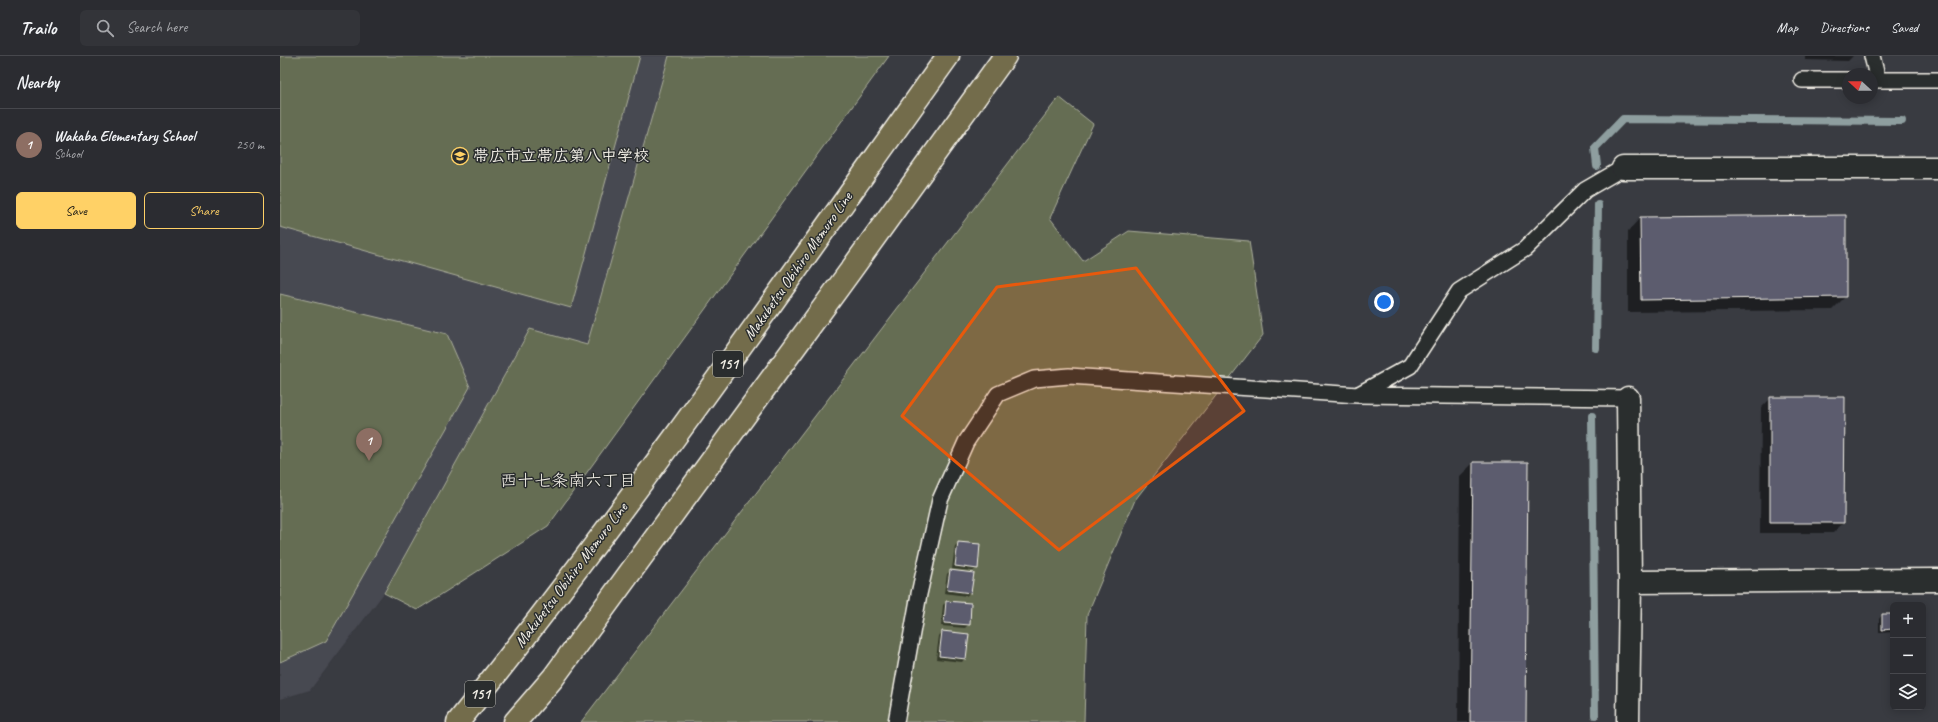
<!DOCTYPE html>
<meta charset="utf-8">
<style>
:root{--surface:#2b2c31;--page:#333439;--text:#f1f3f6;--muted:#a6a7ab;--line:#47484d;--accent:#ffd166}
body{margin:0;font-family:Caveat,"Klee One",sans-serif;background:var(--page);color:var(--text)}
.controls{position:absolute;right:12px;bottom:12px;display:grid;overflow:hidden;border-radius:6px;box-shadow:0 2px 10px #0003}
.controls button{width:36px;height:36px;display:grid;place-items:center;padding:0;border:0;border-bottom:1px solid var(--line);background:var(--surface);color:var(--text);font:20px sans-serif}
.compass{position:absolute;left:1562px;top:12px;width:36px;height:36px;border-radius:50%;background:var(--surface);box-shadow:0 2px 10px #0003;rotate:291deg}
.you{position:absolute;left:1104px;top:246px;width:14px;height:14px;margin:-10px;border:3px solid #fff;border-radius:50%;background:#1a73e8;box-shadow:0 0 0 6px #1a73e833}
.badge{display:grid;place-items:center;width:26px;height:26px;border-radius:50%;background:var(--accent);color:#fff;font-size:13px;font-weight:700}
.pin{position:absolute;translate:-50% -33px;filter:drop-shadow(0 1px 2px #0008)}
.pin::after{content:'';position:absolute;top:21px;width:14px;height:12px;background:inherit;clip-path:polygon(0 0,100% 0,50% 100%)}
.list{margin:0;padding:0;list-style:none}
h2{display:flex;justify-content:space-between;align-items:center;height:52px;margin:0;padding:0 16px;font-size:17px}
h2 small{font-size:13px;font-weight:400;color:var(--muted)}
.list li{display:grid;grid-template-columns:26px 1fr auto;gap:12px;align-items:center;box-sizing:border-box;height:72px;padding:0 16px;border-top:1px solid var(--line)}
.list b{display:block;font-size:15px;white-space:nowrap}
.list p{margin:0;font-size:13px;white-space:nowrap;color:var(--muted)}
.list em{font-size:13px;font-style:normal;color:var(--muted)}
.actions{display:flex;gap:8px;padding:12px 16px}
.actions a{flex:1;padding:9px 0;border:1px solid var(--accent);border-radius:6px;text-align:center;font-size:14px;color:var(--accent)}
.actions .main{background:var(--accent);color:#111}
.icon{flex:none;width:22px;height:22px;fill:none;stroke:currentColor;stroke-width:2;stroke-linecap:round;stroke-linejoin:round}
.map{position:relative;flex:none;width:1658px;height:666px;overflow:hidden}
header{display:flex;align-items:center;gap:24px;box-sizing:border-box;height:56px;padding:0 20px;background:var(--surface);border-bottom:1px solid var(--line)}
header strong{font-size:19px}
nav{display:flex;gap:22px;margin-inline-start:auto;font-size:14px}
.search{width:280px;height:36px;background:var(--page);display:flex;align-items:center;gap:10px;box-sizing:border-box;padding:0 14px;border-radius:6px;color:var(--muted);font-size:15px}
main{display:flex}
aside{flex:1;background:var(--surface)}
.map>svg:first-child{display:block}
.built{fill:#474851}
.green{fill:#656d52;stroke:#acaf9d}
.shadow{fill:#0007}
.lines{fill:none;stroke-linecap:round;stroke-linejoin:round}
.stream{stroke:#8e9e9f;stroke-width:8}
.building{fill:#5b5c6e;stroke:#f4f1e8}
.service-casing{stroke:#f4f1e8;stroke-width:18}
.minor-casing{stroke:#f4f1e8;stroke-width:25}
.primary-casing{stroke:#f4f1e8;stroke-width:25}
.service{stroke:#2a2d2e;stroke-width:15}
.minor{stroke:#2a2d2e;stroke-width:22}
.primary{stroke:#736c4b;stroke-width:22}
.marked{fill:#e8590c;fill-opacity:0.2;stroke:#e8590c;stroke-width:3;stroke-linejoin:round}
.labels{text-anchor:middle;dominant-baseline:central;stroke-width:3;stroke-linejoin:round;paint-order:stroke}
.shield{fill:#2a2d2e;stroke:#b7b6b0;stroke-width:1}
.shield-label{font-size:15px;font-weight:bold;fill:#f4f1e8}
.poi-label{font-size:16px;font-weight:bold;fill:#f4f1e8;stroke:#2a2d2e;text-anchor:start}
.street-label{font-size:16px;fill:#f4f1e8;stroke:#2a2d2e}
.neighbourhood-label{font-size:17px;fill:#f4f1e8;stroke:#2a2d2e}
</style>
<header>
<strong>Trailo</strong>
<div class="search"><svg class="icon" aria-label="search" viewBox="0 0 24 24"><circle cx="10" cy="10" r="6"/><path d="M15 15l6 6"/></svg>Search here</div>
<nav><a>Map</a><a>Directions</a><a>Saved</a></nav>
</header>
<main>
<aside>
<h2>Nearby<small></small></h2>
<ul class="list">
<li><span class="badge" style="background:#8d6e63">1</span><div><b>Wakaba Elementary School</b><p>School</p></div><em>250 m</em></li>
</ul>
<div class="actions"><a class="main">Save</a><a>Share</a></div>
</aside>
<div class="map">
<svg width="1658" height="666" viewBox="0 0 1658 666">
<rect width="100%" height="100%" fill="#393b41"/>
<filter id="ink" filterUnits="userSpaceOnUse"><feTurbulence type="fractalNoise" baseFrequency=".025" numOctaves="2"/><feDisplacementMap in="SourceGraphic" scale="8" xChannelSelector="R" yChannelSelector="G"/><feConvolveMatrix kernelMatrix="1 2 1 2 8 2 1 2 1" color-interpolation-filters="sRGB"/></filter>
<g filter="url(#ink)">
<path class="built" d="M 0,0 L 389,0 L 307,289 L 250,273 L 104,537 L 30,634 L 0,643 Z"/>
<path class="green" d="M 0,0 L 360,0 L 291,252 L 0,171 Z
M 389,0 L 609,0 L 268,470 L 137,554 L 104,537 L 250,273 L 307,289 Z
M 779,41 L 813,68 L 770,162 L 803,205 L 849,175 L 969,185 L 983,279 L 855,444 L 807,559 L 804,666 L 301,666 Z
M 0,238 L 167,278 L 190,331 L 46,585 L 0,606 Z"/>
<path class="shadow" d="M 1525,0 L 1573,0 L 1568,5 L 1525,4 Z
M 1564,160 L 1565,241 L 1552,254 L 1348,256 L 1348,175 L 1360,162 Z
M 1491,342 L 1563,467 L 1553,477 L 1480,477 L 1481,352 Z
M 1193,407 L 1245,666 L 1178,666 L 1180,420 Z
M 678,487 L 697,512 L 693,515 L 672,513 L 675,490 Z
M 670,515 L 692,518 L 690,537 L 686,540 L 664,537 L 667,518 Z
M 666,546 L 689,568 L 685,572 L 661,570 L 663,549 Z
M 1602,559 L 1613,559 L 1613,576 L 1599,577 L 1599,563 Z
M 662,576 L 685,602 L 682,606 L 656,603 L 659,580 Z"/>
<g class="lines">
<path class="stream" d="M 1317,110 L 1315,92 L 1343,63 L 1622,65
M 1316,292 L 1318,149
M 1312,360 L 1315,659"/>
</g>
<path class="building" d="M 1566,159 L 1566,241 L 1361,244 L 1360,161 Z
M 1490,341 L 1565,341 L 1564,467 L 1490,467 Z
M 1193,406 L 1248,406 L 1246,666 L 1190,666 Z
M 678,486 L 700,488 L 698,513 L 675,510 Z
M 670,514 L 694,517 L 691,537 L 667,534 Z
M 666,545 L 691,547 L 690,569 L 664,567 Z
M 1602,558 L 1613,558 L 1613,573 L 1602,574 Z
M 662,575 L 689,578 L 686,603 L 659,600 Z"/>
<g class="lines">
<g class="service-casing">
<path id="service" d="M 1592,0 L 1598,24
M 1522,24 L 1568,24
M 1592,24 L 1658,24
M 1079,338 L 1130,310 L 1179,235 L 1245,193 L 1305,134 L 1343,112
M 616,666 L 639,538 L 660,444 L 686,386 L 718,338 L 754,323 L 789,320 L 1078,339 L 1348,342"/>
</g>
<g class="minor-casing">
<path id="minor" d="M 1343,112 L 1658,112
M 1348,342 L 1350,526 L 1348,666
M 1350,526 L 1658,524"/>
</g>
<g class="primary-casing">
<path id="primary" d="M 178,666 C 350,451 508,224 668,0
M 235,666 L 273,622 L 571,214 L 725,0"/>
</g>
<use href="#service" class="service"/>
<use href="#minor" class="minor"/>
<use href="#primary" class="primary"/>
</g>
</g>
<path class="marked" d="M 856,212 L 964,355 L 779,494 L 622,360 L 717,231 Z"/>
<defs>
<g id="school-ring" transform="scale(0.9)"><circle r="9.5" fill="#2a2d2e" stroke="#ffd166" stroke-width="1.5"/><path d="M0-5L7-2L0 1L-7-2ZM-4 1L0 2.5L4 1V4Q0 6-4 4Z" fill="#ffd166"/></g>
</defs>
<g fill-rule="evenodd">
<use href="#school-ring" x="180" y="100"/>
</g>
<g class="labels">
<g class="shield">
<rect x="433" y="295" width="30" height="26" rx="3"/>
<rect x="185" y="625" width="30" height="26" rx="3"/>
</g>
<g class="shield-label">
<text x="448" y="308">151</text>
<text x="200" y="638">151</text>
</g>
<g class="poi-label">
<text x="193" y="100">帯広市立帯広第八中学校</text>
</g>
<g class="street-label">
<text transform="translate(518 210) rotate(-55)">Makubetsu Obihiro Memuro Line</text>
<text transform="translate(291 519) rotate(-53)">Makubetsu Obihiro Memuro Line</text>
</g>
<g class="neighbourhood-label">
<text x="288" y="424">西十七条南六丁目</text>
</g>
</g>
</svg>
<div class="controls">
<button>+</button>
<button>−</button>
<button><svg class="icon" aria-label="layers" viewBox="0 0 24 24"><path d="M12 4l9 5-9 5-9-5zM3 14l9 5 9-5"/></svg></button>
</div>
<svg class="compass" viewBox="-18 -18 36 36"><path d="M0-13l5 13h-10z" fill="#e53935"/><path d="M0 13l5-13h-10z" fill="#a6a7ab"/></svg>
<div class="you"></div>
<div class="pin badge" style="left:89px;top:405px;background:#8d6e63">1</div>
</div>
</main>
